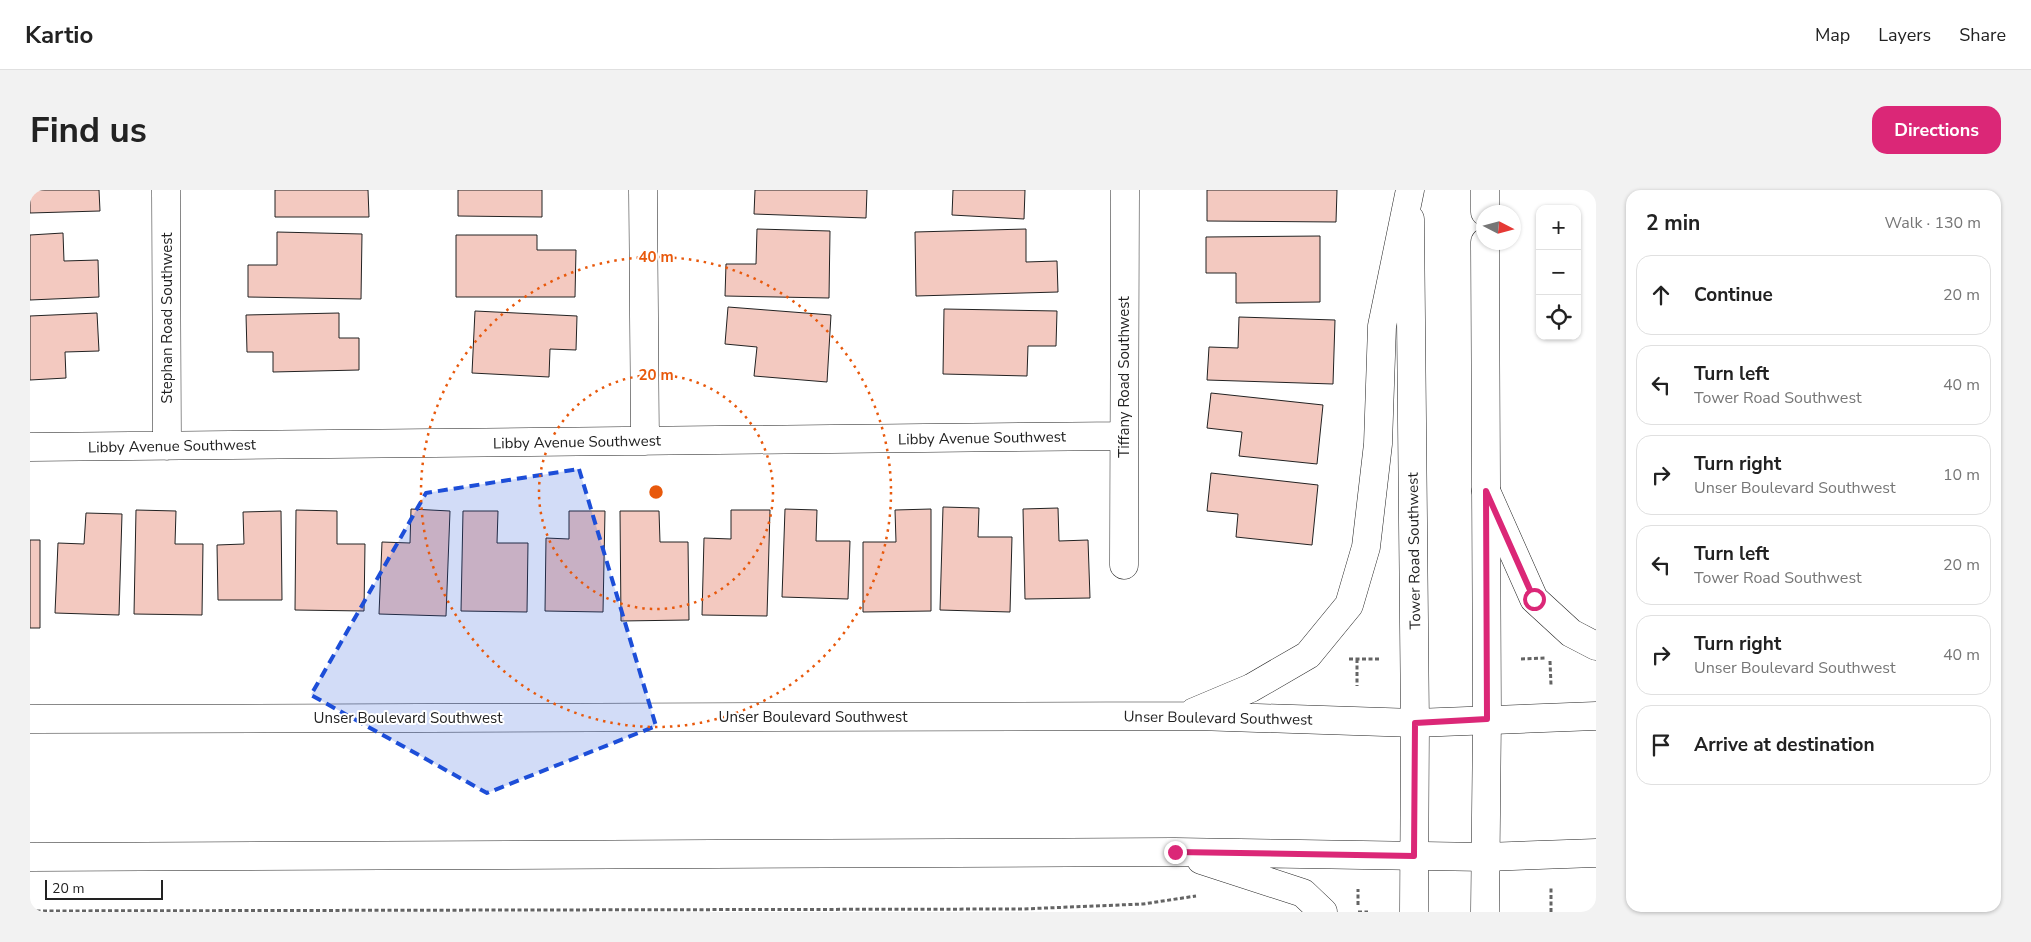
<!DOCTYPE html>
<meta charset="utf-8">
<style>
:root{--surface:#fff;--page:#f2f2f2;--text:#222;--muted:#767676;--line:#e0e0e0;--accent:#db2777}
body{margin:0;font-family:"Nunito Sans",sans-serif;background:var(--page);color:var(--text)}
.controls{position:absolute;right:15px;top:15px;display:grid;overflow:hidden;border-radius:10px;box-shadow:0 1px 4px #0004}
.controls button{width:45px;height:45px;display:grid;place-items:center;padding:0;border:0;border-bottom:1px solid var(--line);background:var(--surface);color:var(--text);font:25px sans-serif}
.compass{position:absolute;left:1446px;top:15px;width:45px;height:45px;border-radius:50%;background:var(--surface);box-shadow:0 1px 4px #0004;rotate:96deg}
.scale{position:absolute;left:15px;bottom:12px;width:118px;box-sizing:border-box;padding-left:5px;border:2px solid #222;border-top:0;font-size:14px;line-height:18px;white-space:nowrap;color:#222;-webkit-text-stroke:4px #fff;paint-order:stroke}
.stop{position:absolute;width:15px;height:15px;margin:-11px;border:4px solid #db2777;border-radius:50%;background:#fff}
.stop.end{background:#db2777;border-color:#fff;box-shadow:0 1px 5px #0008}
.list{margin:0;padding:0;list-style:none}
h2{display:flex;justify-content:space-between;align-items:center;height:65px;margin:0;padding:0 20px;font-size:21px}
h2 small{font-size:16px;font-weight:400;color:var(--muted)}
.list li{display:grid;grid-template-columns:32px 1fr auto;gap:15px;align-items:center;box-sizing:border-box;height:80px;margin:0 10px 10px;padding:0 10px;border:1px solid var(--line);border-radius:15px}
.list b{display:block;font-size:19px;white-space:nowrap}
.list p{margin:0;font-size:16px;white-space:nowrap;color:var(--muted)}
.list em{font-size:16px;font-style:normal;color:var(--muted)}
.icon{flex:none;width:28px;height:28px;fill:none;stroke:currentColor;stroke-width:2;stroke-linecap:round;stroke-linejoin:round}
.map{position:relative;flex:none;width:1566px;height:722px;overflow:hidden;border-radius:15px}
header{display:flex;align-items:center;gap:30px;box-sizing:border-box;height:70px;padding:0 25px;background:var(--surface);border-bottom:1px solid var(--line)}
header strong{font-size:24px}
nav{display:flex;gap:28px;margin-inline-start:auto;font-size:18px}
.intro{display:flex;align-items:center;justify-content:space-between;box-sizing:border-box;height:120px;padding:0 30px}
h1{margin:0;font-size:35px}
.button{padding:12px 22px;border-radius:15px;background:var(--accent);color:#fff;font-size:18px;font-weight:700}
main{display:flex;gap:30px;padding:0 30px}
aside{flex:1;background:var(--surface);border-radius:15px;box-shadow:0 1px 4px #0004}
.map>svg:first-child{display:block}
.building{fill:#f3c9c0;stroke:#222}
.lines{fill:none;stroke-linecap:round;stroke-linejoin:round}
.minor-casing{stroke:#222;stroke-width:29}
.major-casing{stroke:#222;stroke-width:29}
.path{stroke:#646464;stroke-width:3;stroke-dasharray:4 2.5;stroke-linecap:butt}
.minor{stroke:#fff;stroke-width:28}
.major{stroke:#fff;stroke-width:28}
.route{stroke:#db2777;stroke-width:6}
.marked{fill:#1d4ed8;fill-opacity:0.2;stroke:#1d4ed8;stroke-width:4;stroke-dasharray:10 6;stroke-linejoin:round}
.ring{fill:none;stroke:#e8590c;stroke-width:2.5;stroke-dasharray:2.5 5}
.labels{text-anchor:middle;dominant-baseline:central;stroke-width:4;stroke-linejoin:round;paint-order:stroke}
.street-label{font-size:15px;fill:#222;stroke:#fff}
.centre{fill:#e8590c;stroke:#fff;stroke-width:2.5}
.ring-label{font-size:15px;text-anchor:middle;font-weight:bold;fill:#e8590c;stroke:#fff;stroke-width:4;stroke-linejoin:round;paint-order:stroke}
</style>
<header>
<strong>Kartio</strong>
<nav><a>Map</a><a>Layers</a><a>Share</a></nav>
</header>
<div class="intro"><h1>Find us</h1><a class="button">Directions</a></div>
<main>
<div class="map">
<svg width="1566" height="722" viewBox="0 0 1566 722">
<rect width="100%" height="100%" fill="#fff"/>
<path class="building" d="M 0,0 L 69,0 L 70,21 L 0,23 Z
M 245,0 L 338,0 L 339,27 L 245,27 Z
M 428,0 L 512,0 L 512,27 L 428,26 Z
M 725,0 L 837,0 L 836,28 L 724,24 Z
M 923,0 L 995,0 L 994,29 L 922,25 Z
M 1177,0 L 1307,0 L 1306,32 L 1177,31 Z
M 727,39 L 800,41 L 799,108 L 695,106 L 696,74 L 726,74 Z
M 996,39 L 996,72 L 1027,71 L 1028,102 L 886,106 L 885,42 Z
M 247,42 L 332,44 L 331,109 L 218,107 L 218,75 L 247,75 Z
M 33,43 L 34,71 L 68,70 L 69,107 L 0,110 L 0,45 Z
M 426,45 L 507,45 L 507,60 L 546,60 L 545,107 L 426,107 Z
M 1290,46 L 1290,112 L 1206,113 L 1206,83 L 1176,83 L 1176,47 Z
M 698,117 L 801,125 L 797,192 L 724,186 L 727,157 L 695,154 Z
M 914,119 L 1027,121 L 1026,156 L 998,156 L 997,186 L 913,184 Z
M 445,121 L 547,126 L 546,160 L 520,159 L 519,187 L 442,183 Z
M 67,123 L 69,161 L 35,162 L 36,188 L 0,190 L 0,126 Z
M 309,123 L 309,148 L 329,148 L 329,180 L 243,182 L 243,162 L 217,162 L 216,125 Z
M 1209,127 L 1305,130 L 1303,194 L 1177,190 L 1179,157 L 1208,158 Z
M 1181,203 L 1293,215 L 1287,274 L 1209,266 L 1212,242 L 1177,238 Z
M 1181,283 L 1288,295 L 1282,355 L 1206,347 L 1208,324 L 1177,321 Z
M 913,317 L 949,318 L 948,347 L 982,347 L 980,422 L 910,420 Z
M 1028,318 L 1029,351 L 1058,350 L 1060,408 L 995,409 L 993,319 Z
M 381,319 L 420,321 L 416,426 L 349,424 L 352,352 L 380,353 Z
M 755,319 L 787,320 L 786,351 L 820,351 L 818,409 L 752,407 Z
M 901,319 L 901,421 L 833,422 L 833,352 L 866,352 L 865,320 Z
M 106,320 L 146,321 L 145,354 L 173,354 L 172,425 L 104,424 Z
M 266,320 L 307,321 L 307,354 L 335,354 L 334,421 L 265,420 Z
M 701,320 L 740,320 L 737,426 L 672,425 L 674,348 L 701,349 Z
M 251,321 L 252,410 L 188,410 L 187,355 L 214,354 L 213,322 Z
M 433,321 L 468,321 L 467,353 L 498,353 L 497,422 L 431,421 Z
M 539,321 L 575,321 L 573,422 L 515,421 L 516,348 L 539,349 Z
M 590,321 L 629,321 L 630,352 L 658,352 L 659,430 L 591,431 Z
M 56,323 L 92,324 L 89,425 L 25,423 L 28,353 L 54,354 Z
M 0,350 L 10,350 L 10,438 L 0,438 Z"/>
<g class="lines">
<g class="minor-casing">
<path id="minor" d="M 136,0 L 137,256
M 613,0 L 615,251
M 1455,0 L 1455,22
M 1380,29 L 1385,533 L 1384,722
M 1455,52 L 1457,529 L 1455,722
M 0,257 L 1094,246
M 1094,375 L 1095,0"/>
</g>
<g class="major-casing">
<path id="major" d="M 1456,301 L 1504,409 L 1541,443 L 1566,456
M 1164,522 L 1221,498 L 1278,465 L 1319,415 L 1336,357 L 1348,254 L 1352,136 L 1380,0
M 0,529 L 1167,526 L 1385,533 L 1566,526
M 0,667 L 1145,662 L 1455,667 L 1566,663
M 1171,670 L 1273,703 L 1293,722"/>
</g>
<path class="path" d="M 1319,469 L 1350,469
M 1327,469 L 1327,496
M 1491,469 L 1517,468
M 1520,471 L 1521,495
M 1328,715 L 1328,699
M 0,721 L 992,719 L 1113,714 L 1166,706
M 1328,722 L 1338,722
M 1521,722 L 1521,698"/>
<use href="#minor" class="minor"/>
<use href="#major" class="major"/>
</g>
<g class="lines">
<path class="route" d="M 1145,662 L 1384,666 L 1385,533 L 1457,529 L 1456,301 L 1504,409"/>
</g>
<path class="marked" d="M 549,279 L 626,536 L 457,603 L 281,505 L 396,303 Z"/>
<g class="ring">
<circle cx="626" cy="302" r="117"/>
<circle cx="626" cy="302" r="235"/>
</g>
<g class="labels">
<g class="street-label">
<text transform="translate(137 128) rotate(-90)">Stephan Road Southwest</text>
<text transform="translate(1094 187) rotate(-90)">Tiffany Road Southwest</text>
<text transform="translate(952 248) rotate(-1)">Libby Avenue Southwest</text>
<text transform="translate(547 252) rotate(-1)">Libby Avenue Southwest</text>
<text transform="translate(142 256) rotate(-1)">Libby Avenue Southwest</text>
<text transform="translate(1384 361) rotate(-91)">Tower Road Southwest</text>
<text x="783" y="527">Unser Boulevard Southwest</text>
<text x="378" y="528">Unser Boulevard Southwest</text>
<text transform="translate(1188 528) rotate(1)">Unser Boulevard Southwest</text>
</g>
</g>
<circle cx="626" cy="302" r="8" class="centre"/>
<g class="ring-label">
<text x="626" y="72">40 m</text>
<text x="626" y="190">20 m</text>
</g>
</svg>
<div class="controls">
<button>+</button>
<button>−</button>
<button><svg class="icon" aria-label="locate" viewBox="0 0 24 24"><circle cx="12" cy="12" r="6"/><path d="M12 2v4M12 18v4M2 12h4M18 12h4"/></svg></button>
</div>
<svg class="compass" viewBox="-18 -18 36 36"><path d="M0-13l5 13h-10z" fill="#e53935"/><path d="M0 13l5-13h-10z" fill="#767676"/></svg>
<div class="scale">20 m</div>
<div class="stop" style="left:1504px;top:409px"></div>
<div class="stop end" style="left:1145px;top:662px"></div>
</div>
<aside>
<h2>2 min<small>Walk · 130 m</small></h2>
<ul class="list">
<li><svg class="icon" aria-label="ahead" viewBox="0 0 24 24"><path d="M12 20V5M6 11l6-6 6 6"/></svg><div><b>Continue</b></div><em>20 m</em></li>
<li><svg class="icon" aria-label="left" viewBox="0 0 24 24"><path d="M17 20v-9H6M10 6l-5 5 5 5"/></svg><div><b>Turn left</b><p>Tower Road Southwest</p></div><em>40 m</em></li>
<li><svg class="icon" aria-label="right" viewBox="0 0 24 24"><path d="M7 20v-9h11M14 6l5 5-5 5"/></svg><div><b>Turn right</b><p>Unser Boulevard Southwest</p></div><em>10 m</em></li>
<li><svg class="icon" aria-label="left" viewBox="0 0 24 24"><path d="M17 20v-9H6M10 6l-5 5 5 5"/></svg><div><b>Turn left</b><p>Tower Road Southwest</p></div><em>20 m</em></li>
<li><svg class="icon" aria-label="right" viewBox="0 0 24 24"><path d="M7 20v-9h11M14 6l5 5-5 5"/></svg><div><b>Turn right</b><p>Unser Boulevard Southwest</p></div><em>40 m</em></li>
<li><svg class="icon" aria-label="arrive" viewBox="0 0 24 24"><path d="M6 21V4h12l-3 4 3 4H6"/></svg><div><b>Arrive at destination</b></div></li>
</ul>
</aside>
</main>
